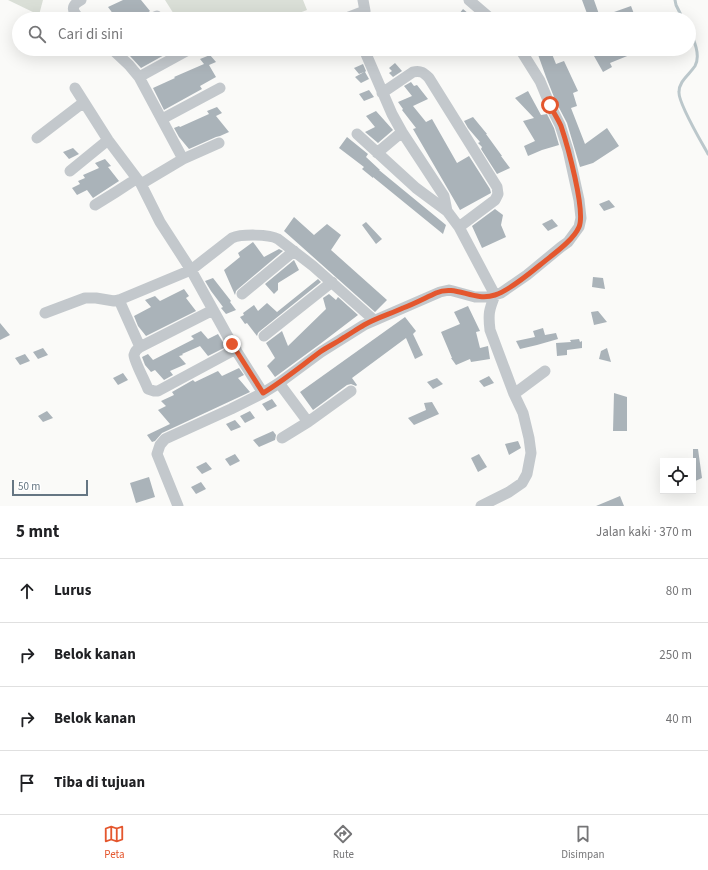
<!DOCTYPE html>
<html lang="id">
<meta charset="utf-8">
<style>
:root{--surface:#fff;--page:#f6f6f6;--text:#202124;--muted:#757577;--line:#e0e0e0;--accent:#e4572e}
body{margin:0;font-family:"Source Sans 3",sans-serif;background:var(--page);color:var(--text)}
.controls{position:absolute;right:12px;bottom:12px;display:grid;overflow:hidden;border-radius:0px;box-shadow:0 4px 16px #0002}
.controls button{width:36px;height:36px;display:grid;place-items:center;padding:0;border:0;border-bottom:1px solid var(--line);background:var(--surface);color:var(--text);font:20px sans-serif}
.scale{position:absolute;left:12px;bottom:10px;width:76px;box-sizing:border-box;padding-left:4px;border:2px solid #657683;border-top:0;font-size:11px;line-height:14px;white-space:nowrap;color:#657683;-webkit-text-stroke:3px #fff;paint-order:stroke}
.stop{position:absolute;width:12px;height:12px;margin:-9px;border:3px solid #e4572e;border-radius:50%;background:#fff}
.stop.end{background:#e4572e;border-color:#fff;box-shadow:0 1px 4px #0008}
.list{margin:0;padding:0;list-style:none}
h2{display:flex;justify-content:space-between;align-items:center;height:52px;margin:0;padding:0 16px;font-size:17px}
h2 small{font-size:13px;font-weight:400;color:var(--muted)}
.list li{display:grid;grid-template-columns:26px 1fr auto;gap:12px;align-items:center;box-sizing:border-box;height:64px;padding:0 16px;border-top:1px solid var(--line)}
.list b{display:block;font-size:15px;white-space:nowrap}
.list em{font-size:13px;font-style:normal;color:var(--muted)}
.icon{flex:none;width:22px;height:22px;fill:none;stroke:currentColor;stroke-width:2;stroke-linecap:round;stroke-linejoin:round}
.map{position:relative;flex:none;width:708px;height:506px;overflow:hidden}
.search{position:absolute;background:var(--surface);box-shadow:0 4px 16px #0002;left:12px;right:12px;top:12px;height:44px;display:flex;align-items:center;gap:10px;box-sizing:border-box;padding:0 14px;border-radius:22px;color:var(--muted);font-size:15px}
.sheet{height:308px;background:var(--surface)}
nav{display:flex;justify-content:space-around;align-items:center;box-sizing:border-box;height:56px;border-top:1px solid var(--line);background:var(--surface);font-size:11px;color:var(--muted)}
nav a{display:grid;justify-items:center;gap:2px}
nav .on{color:var(--accent)}
.map>svg:first-child{display:block}
.green{fill:#dadfd7}
.lines{fill:none;stroke-linecap:round;stroke-linejoin:round}
.stream{stroke:#bbc7cb;stroke-width:3}
.building{fill:#aab3b9}
.street{stroke:#c3c8cc;stroke-width:11}
.route{stroke:#e4572e;stroke-width:5}
</style>
<div class="map">
<svg width="708" height="506" viewBox="0 0 708 506">
<rect width="100%" height="100%" fill="#fafaf8"/>
<path class="green" d="M 8,0 L 43,0 L 39,15 Z
M 165,0 L 303,0 L 307,10 L 283,19 L 177,19 Z"/>
<g class="lines">
<path class="stream" d="M 675,0 L 676,5 L 683,19
M 689,30 C 694,40 701,55 695,66 C 689,75 679,81 679,92 C 678,103 702,143 708,154"/>
</g>
<path class="building" d="M 123,0 L 141,0 L 150,11 L 145,15 L 143,18 L 142,19 L 117,19 L 108,7 Z
M 582,0 L 594,0 L 600,17 L 631,6 L 636,19 L 589,19 Z
M 463,9 L 475,19 L 455,19 Z
M 125,49 L 175,49 L 141,68 L 130,56 L 123,50 Z
M 536,49 L 550,49 L 556,64 L 564,61 L 578,91 L 573,93 L 577,106 L 571,108 L 585,144 L 607,128 L 619,146 L 593,163 L 580,167 L 567,123 L 556,102 L 546,77 Z
M 610,49 L 642,49 L 642,50 L 610,63 L 612,67 L 603,72 L 594,56 Z
M 210,55 L 216,62 L 209,65 L 216,77 L 200,86 L 202,89 L 164,110 L 153,88 L 175,78 L 174,77 L 204,64 L 200,59 Z
M 395,63 L 402,71 L 393,77 L 389,73 L 392,71 L 389,68 Z
M 363,64 L 366,71 L 365,72 L 369,79 L 361,83 L 355,77 L 364,72 L 359,74 L 354,68 Z
M 411,82 L 414,86 L 417,85 L 428,99 L 413,106 L 426,122 L 432,119 L 457,163 L 469,156 L 490,189 L 491,193 L 460,210 L 413,129 L 416,128 L 402,110 L 403,109 L 398,102 L 412,96 L 404,86 Z
M 369,90 L 374,97 L 364,101 L 359,94 Z
M 528,91 L 541,115 L 547,114 L 554,128 L 559,145 L 542,150 L 528,156 L 524,146 L 535,141 L 523,121 L 534,118 L 515,98 Z
M 217,107 L 222,113 L 216,116 L 229,132 L 220,136 L 216,137 L 189,149 L 179,137 L 174,128 L 179,126 L 180,127 L 209,114 L 207,111 Z
M 376,111 L 393,130 L 378,143 L 365,132 L 375,127 L 366,116 Z
M 473,117 L 487,134 L 486,134 L 502,156 L 501,156 L 510,168 L 497,174 L 481,149 L 482,147 L 478,143 L 480,142 L 468,128 L 464,121 Z
M 347,137 L 368,154 L 366,157 L 380,170 L 379,170 L 446,225 L 443,234 L 373,177 L 373,178 L 362,169 L 364,167 L 339,148 Z
M 73,148 L 79,154 L 69,159 L 63,152 Z
M 105,159 L 111,166 L 108,167 L 119,181 L 93,198 L 87,190 L 77,195 L 72,188 L 80,184 L 78,181 L 85,178 L 83,175 L 99,168 L 95,163 Z
M 609,200 L 615,207 L 604,211 L 599,204 Z
M 495,209 L 503,215 L 501,225 L 506,237 L 482,248 L 472,226 Z
M 294,217 L 314,235 L 327,224 L 341,235 L 331,250 L 387,300 L 375,312 L 284,231 Z
M 552,219 L 558,226 L 548,231 L 542,224 Z
M 366,222 L 382,239 L 376,244 L 362,225 Z
M 253,242 L 264,257 L 279,249 L 283,251 L 238,289 L 236,291 L 235,295 L 224,270 L 240,257 L 238,253 Z
M 294,260 L 299,270 L 278,283 L 278,290 L 274,294 L 265,284 Z
M 593,277 L 603,278 L 605,289 L 592,287 Z
M 213,278 L 231,301 L 230,302 L 236,310 L 226,314 L 221,308 L 223,307 L 211,291 L 205,281 Z
M 318,279 L 321,282 L 260,331 L 258,333 L 257,336 L 247,323 L 245,324 L 240,317 L 244,315 L 243,313 L 254,305 L 258,311 L 267,303 L 277,312 Z
M 184,289 L 189,296 L 186,298 L 196,311 L 146,336 L 138,326 L 134,316 L 151,307 L 145,300 L 155,296 L 160,301 Z
M 329,294 L 336,300 L 338,297 L 358,315 L 320,344 L 275,377 L 267,366 L 275,358 L 266,343 L 282,331 L 288,346 L 326,309 L 323,298 Z
M 468,306 L 480,331 L 476,332 L 480,348 L 488,346 L 490,359 L 471,362 L 470,359 L 456,365 L 451,358 L 452,358 L 441,332 L 460,324 L 454,312 Z
M 598,311 L 607,322 L 594,325 L 591,312 Z
M 405,317 L 416,331 L 413,334 L 423,355 L 415,359 L 406,338 L 352,378 L 357,385 L 356,386 L 351,384 L 347,385 L 313,410 L 300,392 Z
M 0,323 L 10,335 L 0,340 Z
M 543,328 L 545,335 L 556,333 L 558,339 L 537,345 L 520,349 L 516,341 L 535,337 L 533,331 Z
M 201,331 L 208,339 L 218,334 L 226,347 L 208,356 L 200,346 L 182,354 L 183,355 L 179,356 L 186,364 L 170,371 L 173,375 L 164,380 L 155,370 L 151,372 L 145,365 L 142,357 L 148,354 L 153,360 L 194,339 L 191,336 Z
M 579,339 L 580,342 L 582,341 L 582,348 L 567,350 L 567,355 L 557,356 L 556,343 L 571,342 L 570,340 Z
M 43,348 L 48,355 L 38,359 L 33,352 Z
M 607,348 L 611,362 L 599,359 L 601,351 Z
M 25,354 L 30,361 L 20,365 L 15,358 Z
M 239,368 L 244,375 L 238,378 L 250,392 L 162,433 L 155,441 L 152,442 L 147,435 L 170,424 L 158,410 L 166,406 L 161,401 L 174,395 L 172,392 L 193,380 L 195,382 L 218,371 L 222,376 Z
M 123,373 L 128,380 L 118,385 L 113,378 Z
M 489,376 L 494,383 L 484,387 L 479,381 Z
M 437,378 L 443,384 L 433,389 L 427,382 Z
M 614,393 L 627,397 L 627,431 L 613,431 Z
M 272,399 L 277,406 L 267,411 L 262,404 Z
M 432,402 L 439,414 L 414,425 L 408,418 L 426,410 L 424,403 Z
M 47,411 L 53,418 L 43,422 L 38,416 Z
M 250,411 L 255,418 L 245,423 L 240,416 Z
M 235,420 L 241,427 L 231,431 L 226,424 Z
M 273,431 L 276,435 L 275,440 L 259,447 L 253,440 Z
M 518,441 L 521,448 L 509,455 L 505,444 Z
M 693,449 L 698,449 L 702,478 L 693,482 Z
M 235,454 L 240,461 L 230,466 L 225,459 Z
M 479,454 L 487,467 L 478,472 L 471,458 Z
M 206,462 L 212,469 L 202,474 L 196,467 Z
M 149,477 L 155,497 L 136,503 L 130,483 Z
M 201,482 L 206,489 L 196,494 L 191,487 Z
M 620,496 L 624,506 L 596,506 Z"/>
<g class="lines">
<path class="street" d="M 363,0 L 365,11 L 365,18
M 469,0 L 491,19
M 80,19 C 72,11 70,6 81,0
M 150,19 L 157,16
M 344,19 L 365,11
M 112,49 L 129,65 L 139,77 L 183,159 L 141,184
M 365,49 L 366,54 L 392,114 L 402,132 L 444,196 L 447,211
M 139,77 L 190,49
M 75,88 L 108,140 L 141,184 L 160,222 L 191,270 L 232,344 L 263,393
M 382,93 L 413,72 C 421,70 424,73 429,78 L 497,187 L 498,194 L 495,200 L 459,227
M 162,119 L 220,88
M 357,134 L 416,188 L 447,211 L 459,227 L 495,295 C 489,310 488,314 490,330 L 514,394 L 523,413 L 529,438 L 531,453 L 527,474 L 522,483 L 509,492 L 481,506
M 37,138 L 84,102
M 377,153 L 402,132
M 183,159 L 219,143
M 70,171 L 108,140
M 95,205 L 116,192 L 136,179
M 242,294 L 294,251
M 119,300 L 140,347
M 213,310 L 140,347 C 137,349 135,351 134,355 C 134,361 145,381 148,389 L 154,391 L 158,391 L 236,349
M 45,313 L 85,298 L 96,298 L 114,301 L 119,300 L 191,270 L 232,238 C 241,234 269,234 278,239 L 313,266 L 374,320
M 264,336 L 332,282
M 279,383 L 308,422
M 514,394 L 545,371
M 282,438 L 308,422 L 351,391
M 178,506 L 157,454 L 160,445 L 165,439 L 231,409 L 263,393 L 279,383 L 321,352 L 364,325 L 440,292 L 449,290 L 453,291 L 475,297 L 488,297 L 501,293 L 527,275 L 561,247 L 568,242 L 579,227 L 581,218 L 579,200 L 568,150 L 560,125 L 550,105 L 540,81 L 520,49"/>
</g>
<g class="lines">
<path class="route" d="M 232,344 L 263,393 C 283,381 301,366 320,352 C 327,347 336,343 343,338 C 350,334 357,329 364,325 C 376,318 390,314 403,308 C 414,304 425,298 436,293 C 456,284 473,302 495,295 C 508,291 529,274 540,265 C 552,255 573,241 579,227 C 586,211 567,144 561,126 C 558,119 553,112 550,105"/>
</g>
</svg>
<div class="controls">
<button><svg class="icon" aria-label="locate" viewBox="0 0 24 24"><circle cx="12" cy="12" r="6"/><path d="M12 2v4M12 18v4M2 12h4M18 12h4"/></svg></button>
</div>
<div class="scale">50 m</div>
<div class="stop" style="left:550px;top:105px"></div>
<div class="stop end" style="left:232px;top:344px"></div>
<div class="search"><svg class="icon" aria-label="search" viewBox="0 0 24 24"><circle cx="10" cy="10" r="6"/><path d="M15 15l6 6"/></svg>Cari di sini</div>
</div>
<section class="sheet">
<h2>5 mnt<small>Jalan kaki · 370 m</small></h2>
<ul class="list">
<li><svg class="icon" aria-label="ahead" viewBox="0 0 24 24"><path d="M12 20V5M6 11l6-6 6 6"/></svg><div><b>Lurus</b></div><em>80 m</em></li>
<li><svg class="icon" aria-label="right" viewBox="0 0 24 24"><path d="M7 20v-9h11M14 6l5 5-5 5"/></svg><div><b>Belok kanan</b></div><em>250 m</em></li>
<li><svg class="icon" aria-label="right" viewBox="0 0 24 24"><path d="M7 20v-9h11M14 6l5 5-5 5"/></svg><div><b>Belok kanan</b></div><em>40 m</em></li>
<li><svg class="icon" aria-label="arrive" viewBox="0 0 24 24"><path d="M6 21V4h12l-3 4 3 4H6"/></svg><div><b>Tiba di tujuan</b></div></li>
</ul>
</section>
<nav>
<a class="on"><svg class="icon" aria-label="map" viewBox="0 0 24 24"><path d="M3 6l6-2 6 2 6-2v14l-6 2-6-2-6 2zM9 4v14M15 6v14"/></svg>Peta</a>
<a><svg class="icon" aria-label="directions" viewBox="0 0 24 24"><path d="M12 3l9 9-9 9-9-9zM9 14v-3h6M13 9l2 2-2 2"/></svg>Rute</a>
<a><svg class="icon" aria-label="saved" viewBox="0 0 24 24"><path d="M7 4h10v16l-5-4-5 4z"/></svg>Disimpan</a>
</nav>
